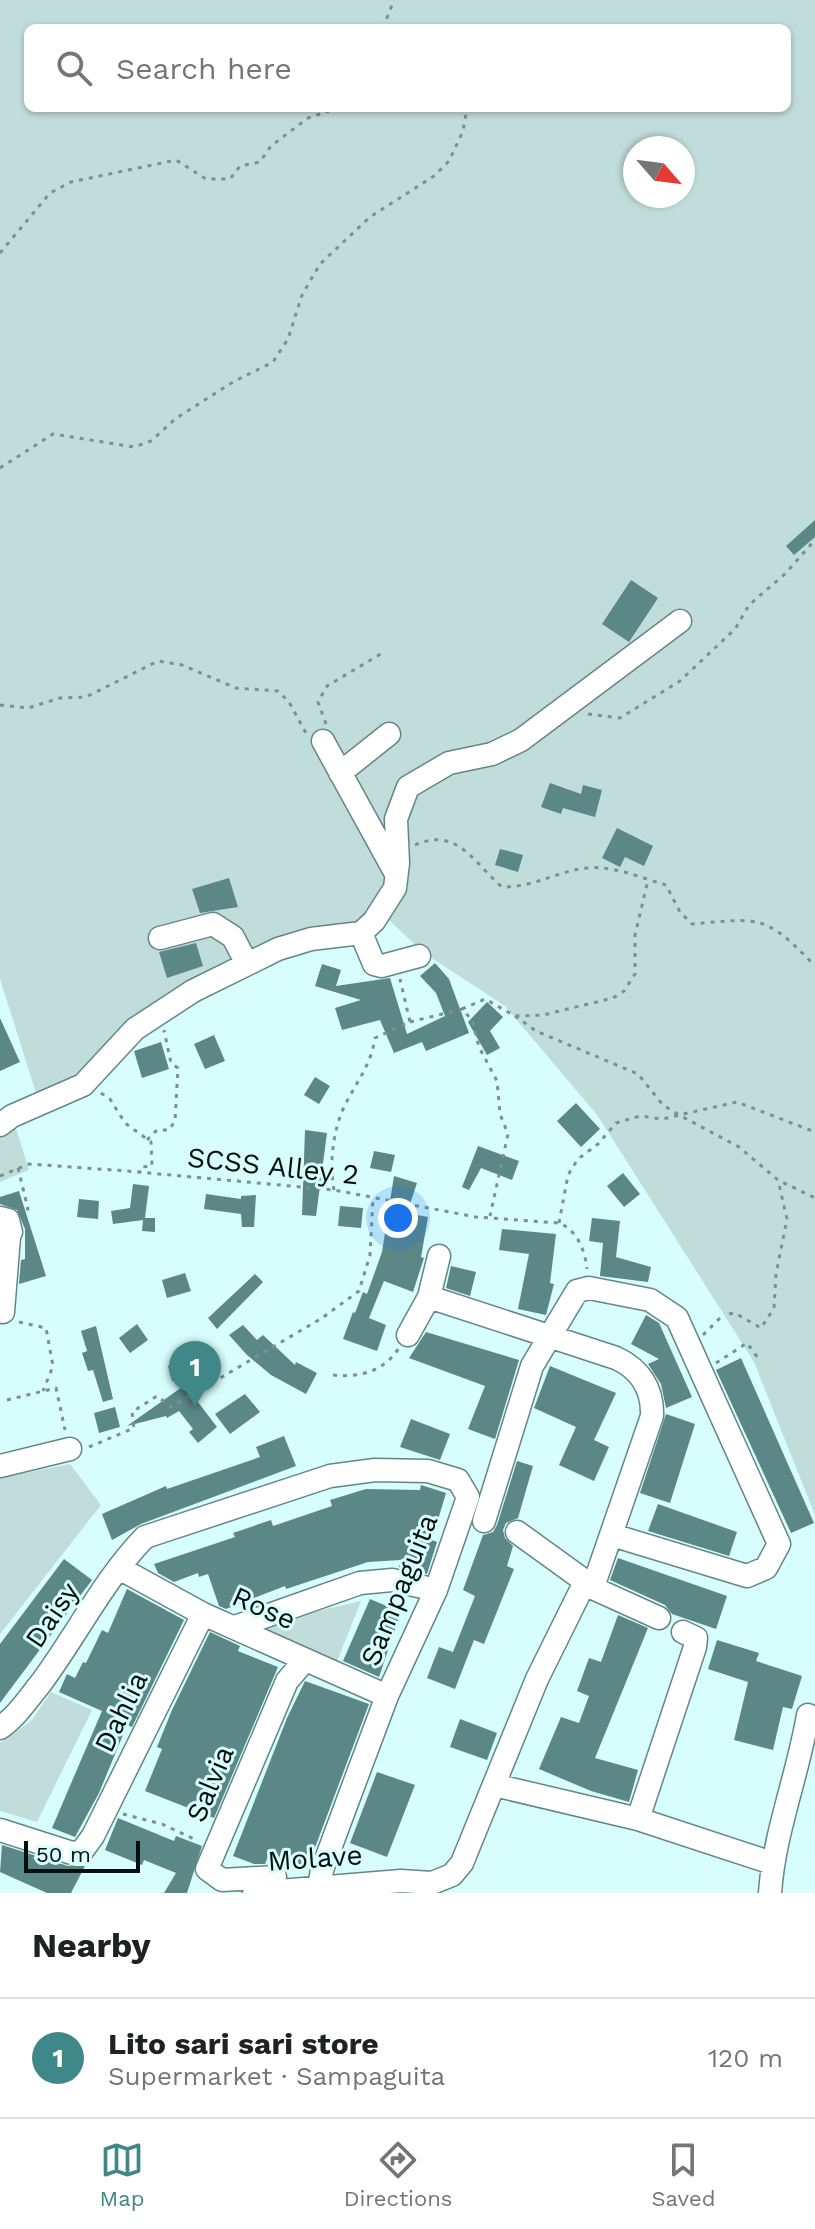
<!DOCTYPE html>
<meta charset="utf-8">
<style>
:root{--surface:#fff;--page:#f2f2f2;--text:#202124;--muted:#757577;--line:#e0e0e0;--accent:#3f8788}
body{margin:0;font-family:"Work Sans",sans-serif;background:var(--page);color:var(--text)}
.compass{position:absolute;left:623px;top:136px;width:72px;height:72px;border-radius:50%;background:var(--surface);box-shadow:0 2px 6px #0004;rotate:118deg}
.scale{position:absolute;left:24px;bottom:20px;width:116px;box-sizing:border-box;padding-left:8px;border:4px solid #030f0f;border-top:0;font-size:22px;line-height:28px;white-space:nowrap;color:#030f0f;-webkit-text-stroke:6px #d8fdfd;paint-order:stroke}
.you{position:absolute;left:398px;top:1218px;width:28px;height:28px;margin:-20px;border:6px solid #fff;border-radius:50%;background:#1a73e8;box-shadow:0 0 0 12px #1a73e833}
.badge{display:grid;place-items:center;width:52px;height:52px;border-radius:50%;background:var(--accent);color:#fff;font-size:26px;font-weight:700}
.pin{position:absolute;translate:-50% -66px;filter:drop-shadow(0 2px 4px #0008)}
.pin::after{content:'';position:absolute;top:42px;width:28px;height:24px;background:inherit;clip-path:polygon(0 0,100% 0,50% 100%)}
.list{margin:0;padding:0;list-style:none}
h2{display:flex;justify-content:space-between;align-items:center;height:104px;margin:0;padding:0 32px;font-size:34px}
h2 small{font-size:26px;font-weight:400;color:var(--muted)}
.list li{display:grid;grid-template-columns:52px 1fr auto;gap:24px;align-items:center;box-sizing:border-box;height:120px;padding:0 32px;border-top:2px solid var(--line)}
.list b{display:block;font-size:30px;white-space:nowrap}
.list p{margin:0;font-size:26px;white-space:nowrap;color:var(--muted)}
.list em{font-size:26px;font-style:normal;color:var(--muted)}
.icon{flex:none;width:44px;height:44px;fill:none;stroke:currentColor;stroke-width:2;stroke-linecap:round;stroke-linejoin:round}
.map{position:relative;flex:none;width:815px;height:1893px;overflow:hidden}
.search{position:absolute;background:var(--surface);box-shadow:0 2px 6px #0004;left:24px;right:24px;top:24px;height:88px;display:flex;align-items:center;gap:20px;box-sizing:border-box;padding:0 28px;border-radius:12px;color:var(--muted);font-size:30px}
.sheet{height:224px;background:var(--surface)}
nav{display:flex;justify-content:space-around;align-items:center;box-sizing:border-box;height:112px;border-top:2px solid var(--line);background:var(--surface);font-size:22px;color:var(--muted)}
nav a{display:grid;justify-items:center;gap:4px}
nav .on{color:var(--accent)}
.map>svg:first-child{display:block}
.green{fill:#c0dcdb;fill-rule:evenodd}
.building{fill:#5b8787}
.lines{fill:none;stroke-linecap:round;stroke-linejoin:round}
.minor-casing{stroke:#648686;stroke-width:25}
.path{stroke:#789292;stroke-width:3;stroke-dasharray:4 6;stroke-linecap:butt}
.minor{stroke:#fff;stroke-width:22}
.labels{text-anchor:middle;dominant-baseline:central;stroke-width:6;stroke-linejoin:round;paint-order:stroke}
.street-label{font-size:28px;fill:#030f0f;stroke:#d8fdfd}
</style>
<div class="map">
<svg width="815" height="1893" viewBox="0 0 815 1893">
<rect width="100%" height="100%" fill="#d8fdfd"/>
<path class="green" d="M 0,0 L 815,0 L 815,1515 L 754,1362 L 598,1116 L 505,1006 L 424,953 L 389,920 L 361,942 L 301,949 L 197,997 L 15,1125 L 29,1170 L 0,1182 L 0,1115 L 37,1096 L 0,979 ZM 28,28 L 787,28 L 787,108 L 28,108 ZM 635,148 L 683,148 L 683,196 L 635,196 Z
M 70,1464 L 101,1505 L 0,1634 L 0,1478 Z
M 361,1601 L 336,1664 L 268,1631 L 267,1623 Z
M 51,1692 L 92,1710 L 37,1822 L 0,1811 L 0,1743 L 32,1720 Z"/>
<path class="building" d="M 815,520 L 815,537 L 794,555 L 786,546 Z
M 631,580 L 658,598 L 629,642 L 602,624 Z
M 550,783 L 581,794 L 583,785 L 602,790 L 595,817 L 563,808 L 561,814 L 541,807 Z
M 617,828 L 653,846 L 644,866 L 625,857 L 620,867 L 602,858 Z
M 500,849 L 523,855 L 518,872 L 495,865 Z
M 229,878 L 238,907 L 200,913 L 192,889 Z
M 196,943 L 203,966 L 167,978 L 159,952 Z
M 435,963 L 449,979 L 469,1033 L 426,1051 L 422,1042 L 394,1053 L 380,1020 L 342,1030 L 335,1008 L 361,1000 L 315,986 L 322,964 L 341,970 L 336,986 L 390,978 L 407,1034 L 445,1016 L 436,993 L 420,976 Z
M 487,1002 L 503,1017 L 490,1031 L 500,1048 L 487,1055 L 468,1022 Z
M 0,1018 L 20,1062 L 0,1071 Z
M 214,1035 L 225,1061 L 205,1069 L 194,1044 Z
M 161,1042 L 169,1069 L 142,1078 L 134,1051 Z
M 315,1077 L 330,1086 L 319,1104 L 304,1095 Z
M 576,1103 L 600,1129 L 581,1147 L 557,1121 Z
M 305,1130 L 327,1133 L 316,1216 L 302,1215 Z
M 478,1146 L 519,1161 L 512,1180 L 481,1168 L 469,1190 L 462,1187 Z
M 374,1151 L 395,1155 L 391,1172 L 370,1168 Z
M 623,1173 L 640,1194 L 624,1207 L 607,1186 Z
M 394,1176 L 417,1183 L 407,1213 L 428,1217 L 421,1257 L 424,1258 L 413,1292 L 384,1281 L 369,1318 L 386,1325 L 377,1351 L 343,1339 L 353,1312 L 355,1313 L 363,1292 L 367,1294 L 382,1252 Z
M 133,1184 L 149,1186 L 145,1218 L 155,1218 L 155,1232 L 142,1231 L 143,1220 L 113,1224 L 111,1211 L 130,1208 Z
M 19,1191 L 46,1276 L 19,1284 L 21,1260 L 25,1259 L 25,1229 L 17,1210 L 0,1204 L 0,1197 Z
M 206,1194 L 241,1199 L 241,1196 L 256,1195 L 254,1227 L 242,1227 L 241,1214 L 204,1209 Z
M 79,1199 L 99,1201 L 98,1219 L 77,1217 Z
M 340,1206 L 363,1208 L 361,1228 L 338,1226 Z
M 592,1218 L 620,1221 L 616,1257 L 651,1267 L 648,1282 L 600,1276 L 603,1243 L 589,1241 Z
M 502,1229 L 556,1234 L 550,1283 L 554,1284 L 546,1315 L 518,1309 L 529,1254 L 499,1250 Z
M 451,1266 L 476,1272 L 470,1296 L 446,1288 Z
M 185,1273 L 191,1291 L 167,1298 L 162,1280 Z
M 255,1274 L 263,1282 L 217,1329 L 208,1318 Z
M 646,1315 L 659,1323 L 692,1397 L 666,1408 L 661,1384 L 648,1364 L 659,1359 L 631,1344 Z
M 137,1324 L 148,1340 L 130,1353 L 119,1338 Z
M 243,1325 L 257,1340 L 263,1335 L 295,1365 L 296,1362 L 317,1373 L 306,1394 L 271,1375 L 247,1355 L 229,1335 Z
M 96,1326 L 113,1399 L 103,1402 L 93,1370 L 88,1371 L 82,1353 L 87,1351 L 81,1331 Z
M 426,1332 L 519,1360 L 495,1439 L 468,1429 L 485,1386 L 409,1358 Z
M 190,1354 L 199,1368 L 172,1381 L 168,1366 Z
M 741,1358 L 814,1523 L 791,1533 L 716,1370 Z
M 550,1366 L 616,1393 L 594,1440 L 609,1447 L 594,1481 L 559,1465 L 576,1427 L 534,1408 Z
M 185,1385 L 217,1427 L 198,1443 L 189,1432 L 193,1429 L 179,1411 L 167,1418 L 166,1416 L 127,1426 Z
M 245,1394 L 260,1412 L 230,1434 L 215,1414 Z
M 115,1407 L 120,1427 L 99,1433 L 94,1413 Z
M 666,1414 L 695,1424 L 670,1503 L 640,1493 Z
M 411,1419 L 450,1434 L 440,1460 L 400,1447 Z
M 284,1436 L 296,1466 L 141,1524 L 112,1540 L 102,1514 L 166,1486 L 167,1489 L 260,1457 L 256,1447 Z
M 517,1461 L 533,1466 L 518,1518 L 506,1523 L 503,1530 L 505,1538 L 513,1546 L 507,1566 L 514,1569 L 484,1644 L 474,1640 L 455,1689 L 427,1678 L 439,1647 L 453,1652 L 475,1596 L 463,1590 L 483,1535 L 493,1532 L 497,1525 Z
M 421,1485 L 446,1493 L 432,1540 L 437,1542 L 427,1574 L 399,1567 L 401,1560 L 368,1562 L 286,1589 L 285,1586 L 226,1609 L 219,1606 L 208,1574 L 199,1577 L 198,1573 L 174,1582 L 158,1573 L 154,1564 L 235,1537 L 233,1533 L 271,1520 L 273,1526 L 332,1506 L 330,1500 L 366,1489 L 420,1490 Z
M 658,1504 L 737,1532 L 729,1556 L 648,1531 Z
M 618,1558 L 727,1596 L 716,1629 L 672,1614 L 665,1605 L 610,1580 Z
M 64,1559 L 92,1580 L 0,1703 L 0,1644 Z
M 127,1589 L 184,1620 L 132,1727 L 127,1725 L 99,1793 L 75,1837 L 52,1828 L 102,1711 L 59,1692 L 67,1674 L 75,1678 L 83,1662 L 86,1663 L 102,1630 L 108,1633 Z
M 370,1599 L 401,1612 L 379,1677 L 343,1661 Z
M 618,1615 L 648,1628 L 595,1758 L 638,1770 L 629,1802 L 591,1791 L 539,1769 L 561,1717 L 579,1723 L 589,1696 L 577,1691 L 589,1658 L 601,1662 Z
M 210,1632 L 240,1646 L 238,1651 L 278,1667 L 214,1818 L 145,1791 L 162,1749 L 157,1747 L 172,1710 Z
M 717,1640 L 759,1653 L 756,1661 L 802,1676 L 792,1709 L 783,1707 L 773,1750 L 734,1740 L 748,1682 L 708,1669 Z
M 305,1681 L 369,1704 L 307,1869 L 269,1854 L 265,1864 L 254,1864 L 233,1856 L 287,1718 Z
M 460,1719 L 497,1733 L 487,1760 L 450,1747 Z
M 377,1772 L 415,1785 L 387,1857 L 350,1843 Z
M 118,1818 L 174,1841 L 176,1836 L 202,1846 L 187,1893 L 164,1893 L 176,1873 L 144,1860 L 142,1865 L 105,1850 Z
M 2,1845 L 68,1866 L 85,1866 L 71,1893 L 47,1893 L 0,1872 Z"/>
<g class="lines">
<g class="minor-casing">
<path id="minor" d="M 323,741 L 395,872
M 340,773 L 389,734
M 361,933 L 374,964 L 382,966 L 419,956
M 160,938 L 213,924 L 233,937 L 247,964
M 0,1125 L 12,1116 L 83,1085 L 135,1029 L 193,991 L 278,949 L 311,939 L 361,933 L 374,921 L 395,888 L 398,863 L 396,819 L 408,787 L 449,763 L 492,754 L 521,740 L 680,621
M 0,1218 L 8,1220 L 11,1232 L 5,1241 L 0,1241
M 429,1297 L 616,1358 C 640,1369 653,1389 652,1416 L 593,1587 L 584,1584
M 3,1312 L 9,1237
M 408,1335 L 429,1297 L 439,1256
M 0,1466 L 70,1449
M 484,1521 L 532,1366 L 577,1291 L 589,1288 L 650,1300 L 677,1318 L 779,1544 L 766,1568 L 747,1576 L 612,1535
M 517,1532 L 593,1587
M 119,1568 L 203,1614 L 387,1696
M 584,1584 L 659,1618
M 235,1627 L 360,1583 L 392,1580 L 436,1590
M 0,1728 C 17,1716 28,1699 41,1683 C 76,1636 104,1579 145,1537 L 330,1476 L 375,1470 L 428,1471 L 458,1480 L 468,1497 L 436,1590 L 387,1696 L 348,1800 L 322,1870 L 319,1887
M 494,1785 L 638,1819 L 772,1863
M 638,1819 L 695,1647 L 696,1638 L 683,1632
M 0,1830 L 72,1853 L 82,1851 L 93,1836 L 203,1614
M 275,1877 L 222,1880 L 207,1869 L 287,1681 L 305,1660
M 254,1893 L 401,1881 L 432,1883 L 452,1875 L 462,1863 L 537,1679 L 584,1584
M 770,1893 C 774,1833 798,1775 808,1715"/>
</g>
<path class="path" d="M 383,28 L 394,0
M 0,253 L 50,193 L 71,182 L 176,160 L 206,179 L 230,179 L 240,166 L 260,162 L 271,146 L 308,118 L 338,108
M 0,468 L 53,434 L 134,447 L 151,441 L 175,419 L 233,382 L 273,362 L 288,339 L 302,295 L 320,264 L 370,217 L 434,176 L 449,161 L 463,131 L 467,108
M 0,705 L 28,708 L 60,698 L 86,697 L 158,661 L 182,665 L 236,688 L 278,691 L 289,702 L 307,735
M 588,714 L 620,718 L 680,681 L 735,629 L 749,605 L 786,573 L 814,541
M 326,724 L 318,702 L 327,686 L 384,652
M 415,845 C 457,826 474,863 502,887 C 537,887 556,871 587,868 C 612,865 642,878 666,885 L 680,912 L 692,924 C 761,918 765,914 815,966
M 462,1009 L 485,999 L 515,1016 L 543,1015 L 613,998 L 624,991 L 635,974 L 635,935 L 648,880
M 515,1016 L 536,1031 L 638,1074 L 663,1105 L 679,1115 L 737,1102 L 815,1132
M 410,1022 L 462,1009 L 472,1020 L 479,1047 L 497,1081 L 500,1114 L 508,1134 L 490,1216
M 101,1093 L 110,1099 L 125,1123 L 151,1142 L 152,1166 L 141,1167 L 140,1172
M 147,1140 L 157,1130 L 169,1130 L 175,1121 L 178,1068 L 171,1063 L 164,1030
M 18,1168 L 28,1209 L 22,1211
M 0,1176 L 29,1164 L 127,1171 L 334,1190 L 476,1217 L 559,1223 C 577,1230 585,1250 587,1269
M 334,1190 C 329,1164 333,1129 345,1105 C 357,1081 371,1065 375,1038 L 410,1022 L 400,979
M 559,1223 L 568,1175 L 578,1159 L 598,1144 L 616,1123 L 640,1116 L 663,1119 L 679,1115 L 739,1147 L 778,1180 L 815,1198
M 729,1314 L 735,1313 L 761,1328 L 774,1308 L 776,1274 L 787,1219 L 778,1180
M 19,1322 L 46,1328 L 53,1366 L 43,1391
M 703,1335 L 720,1318
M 716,1363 L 747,1343 L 758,1358
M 333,1375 C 360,1378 384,1371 399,1348
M 7,1400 L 56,1388 L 65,1430
M 89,1447 L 134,1428 L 132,1412 L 157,1396 L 171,1407 L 322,1318 L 359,1291 L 370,1255 L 373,1198
M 123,1814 L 162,1824 L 198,1841"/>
<use href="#minor" class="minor"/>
</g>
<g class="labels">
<g class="street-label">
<text transform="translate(273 1166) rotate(6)">SCSS Alley 2</text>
<text transform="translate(399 1590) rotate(-68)">Sampaguita</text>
<text transform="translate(264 1608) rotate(24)">Rose</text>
<text transform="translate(52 1615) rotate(-56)">Daisy</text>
<text transform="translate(121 1712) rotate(-64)">Dahlia</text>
<text transform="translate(210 1784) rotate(-67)">Salvia</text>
<text transform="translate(315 1858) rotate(-4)">Molave</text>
</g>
</g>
</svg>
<svg class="compass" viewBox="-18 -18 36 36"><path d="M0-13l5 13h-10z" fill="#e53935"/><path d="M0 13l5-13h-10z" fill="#757577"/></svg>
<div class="scale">50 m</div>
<div class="you"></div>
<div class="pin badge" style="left:195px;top:1407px">1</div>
<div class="search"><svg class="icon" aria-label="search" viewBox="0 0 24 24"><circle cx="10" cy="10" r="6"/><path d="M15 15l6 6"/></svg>Search here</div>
</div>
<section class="sheet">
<h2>Nearby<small></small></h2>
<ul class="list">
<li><span class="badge">1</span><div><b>Lito sari sari store</b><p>Supermarket · Sampaguita</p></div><em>120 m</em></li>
</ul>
</section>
<nav>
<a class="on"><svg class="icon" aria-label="map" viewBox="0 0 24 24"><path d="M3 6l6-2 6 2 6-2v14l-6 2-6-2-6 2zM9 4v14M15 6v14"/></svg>Map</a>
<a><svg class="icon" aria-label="directions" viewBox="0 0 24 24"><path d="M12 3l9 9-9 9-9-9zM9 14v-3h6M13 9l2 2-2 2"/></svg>Directions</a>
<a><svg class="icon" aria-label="saved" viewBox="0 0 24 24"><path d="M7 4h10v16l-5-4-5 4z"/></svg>Saved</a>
</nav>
